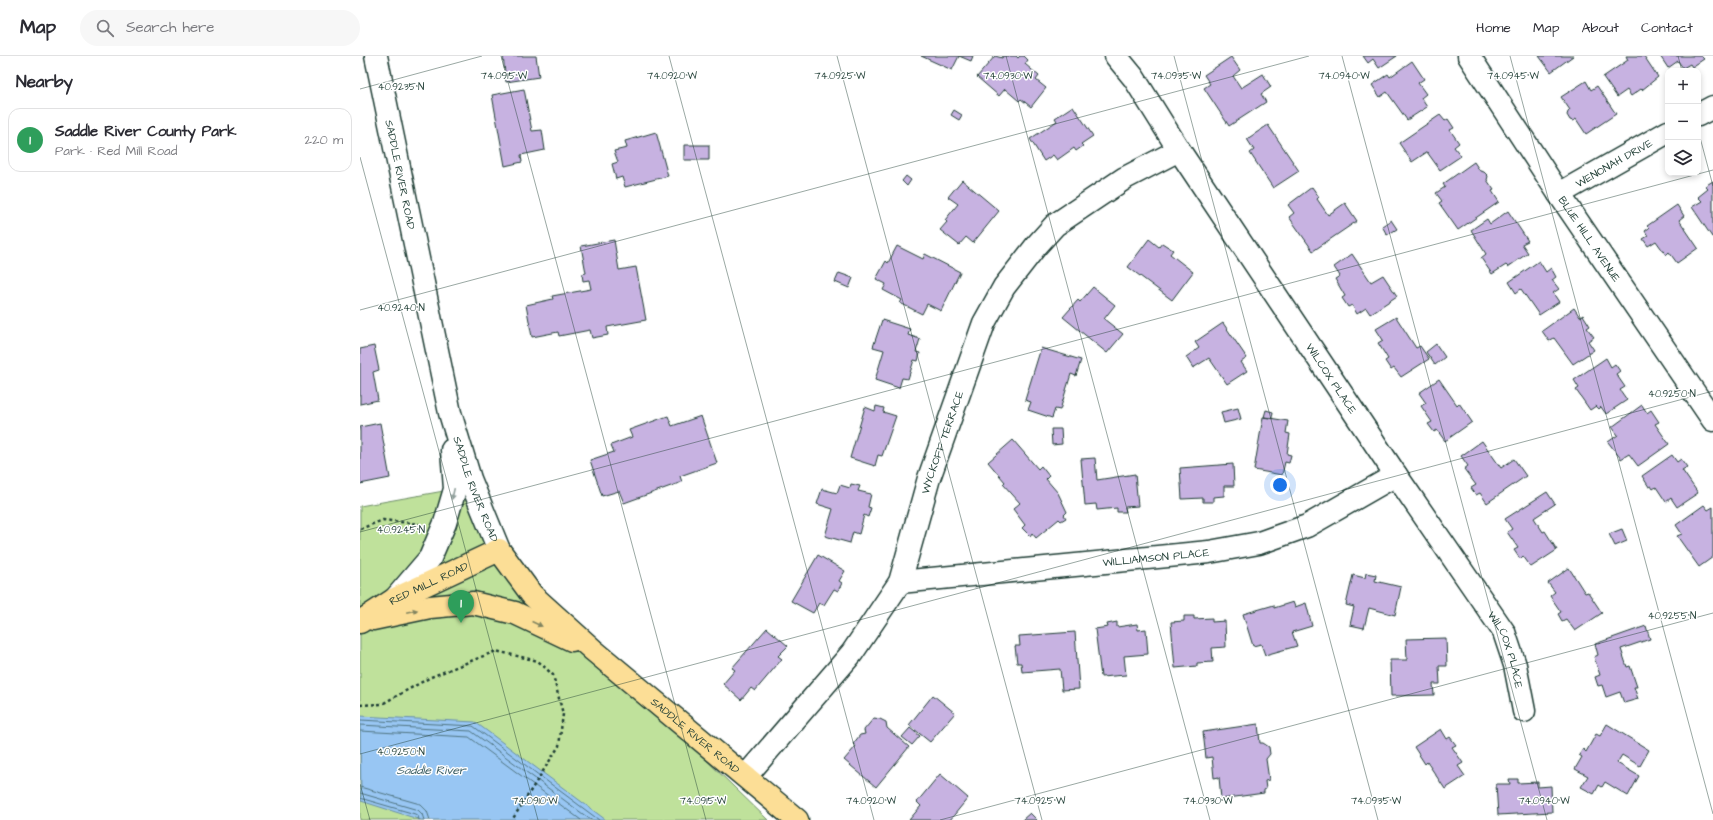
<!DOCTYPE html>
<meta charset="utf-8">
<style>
:root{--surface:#fff;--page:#f7f7f7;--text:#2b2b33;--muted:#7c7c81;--line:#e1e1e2;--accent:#c8321e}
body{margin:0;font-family:"Architects Daughter",sans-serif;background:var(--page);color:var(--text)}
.controls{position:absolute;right:12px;top:12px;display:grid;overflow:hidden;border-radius:8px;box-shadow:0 2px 6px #0003}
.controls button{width:36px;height:36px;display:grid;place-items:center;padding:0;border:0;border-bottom:1px solid var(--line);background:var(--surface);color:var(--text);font:20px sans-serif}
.you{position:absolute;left:920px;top:429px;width:14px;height:14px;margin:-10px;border:3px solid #fff;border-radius:50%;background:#1a73e8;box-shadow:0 0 0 6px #1a73e833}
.badge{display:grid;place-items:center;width:26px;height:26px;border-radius:50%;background:var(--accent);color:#fff;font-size:13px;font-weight:700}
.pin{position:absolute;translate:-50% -33px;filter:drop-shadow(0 1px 2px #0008)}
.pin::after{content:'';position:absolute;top:21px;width:14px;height:12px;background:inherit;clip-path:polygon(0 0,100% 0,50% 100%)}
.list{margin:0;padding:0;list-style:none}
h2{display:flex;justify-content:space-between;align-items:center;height:52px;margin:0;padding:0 16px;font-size:17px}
h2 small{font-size:13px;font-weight:400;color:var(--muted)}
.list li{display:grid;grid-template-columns:26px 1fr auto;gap:12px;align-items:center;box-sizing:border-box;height:64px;margin:0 8px 8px;padding:0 8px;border:1px solid var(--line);border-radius:12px}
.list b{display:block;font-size:15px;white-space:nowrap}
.list p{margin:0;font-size:13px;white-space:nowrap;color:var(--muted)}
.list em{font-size:13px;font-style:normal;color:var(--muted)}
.icon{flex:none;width:22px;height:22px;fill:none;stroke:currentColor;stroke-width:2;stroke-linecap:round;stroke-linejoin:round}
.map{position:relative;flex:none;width:1353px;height:764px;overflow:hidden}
header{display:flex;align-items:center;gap:24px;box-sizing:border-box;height:56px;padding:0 20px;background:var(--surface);border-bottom:1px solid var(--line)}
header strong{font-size:19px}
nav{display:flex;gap:22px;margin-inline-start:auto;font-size:14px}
.search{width:280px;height:36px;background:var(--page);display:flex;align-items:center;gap:10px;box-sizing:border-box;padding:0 14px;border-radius:22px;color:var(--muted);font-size:15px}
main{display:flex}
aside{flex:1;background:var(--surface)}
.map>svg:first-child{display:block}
.green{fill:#bfe19b;stroke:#6f8f68}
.water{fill:#98c6f3;stroke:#688fa7}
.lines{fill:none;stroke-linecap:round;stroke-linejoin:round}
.shore{stroke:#4f7480;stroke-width:1}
.building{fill:#c7b2e1;stroke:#1f3d34}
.minor-casing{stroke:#1f3d34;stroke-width:25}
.major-casing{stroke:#1f3d34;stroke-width:25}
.path{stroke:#1f3d34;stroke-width:2.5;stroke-dasharray:3 3;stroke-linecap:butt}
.minor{stroke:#fff;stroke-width:22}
.major{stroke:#fcde96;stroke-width:22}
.oneway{fill:#8f9e9a}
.oneway2{fill:#828560}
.ticks{fill:none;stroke:#1f3d34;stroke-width:1;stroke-opacity:0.45}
.labels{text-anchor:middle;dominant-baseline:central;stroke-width:3;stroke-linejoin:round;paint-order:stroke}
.street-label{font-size:11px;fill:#1f3d34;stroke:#fff}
.water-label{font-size:12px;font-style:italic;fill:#3d5f64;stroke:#fff}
.ticks-label{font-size:10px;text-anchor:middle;fill:#1f3d34;stroke:#fff;stroke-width:3;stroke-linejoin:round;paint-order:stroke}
</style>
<header>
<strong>Map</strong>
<div class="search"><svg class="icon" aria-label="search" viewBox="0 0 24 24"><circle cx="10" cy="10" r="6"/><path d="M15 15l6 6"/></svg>Search here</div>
<nav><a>Home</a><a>Map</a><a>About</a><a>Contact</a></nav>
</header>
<main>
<aside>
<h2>Nearby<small></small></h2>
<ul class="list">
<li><span class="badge" style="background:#2e9e5b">1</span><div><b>Saddle River County Park</b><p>Park · Red Mill Road</p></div><em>220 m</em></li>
</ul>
</aside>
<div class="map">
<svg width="1353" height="764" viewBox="0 0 1353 764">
<rect width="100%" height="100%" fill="#fff"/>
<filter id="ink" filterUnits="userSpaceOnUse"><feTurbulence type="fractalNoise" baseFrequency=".025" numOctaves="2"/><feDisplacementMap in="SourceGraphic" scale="8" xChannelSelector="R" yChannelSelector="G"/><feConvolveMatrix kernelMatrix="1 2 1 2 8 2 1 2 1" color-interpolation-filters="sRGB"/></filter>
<g filter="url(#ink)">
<path class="green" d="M 90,357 L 139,494 L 233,594 L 408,764 L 0,764 L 0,450 L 95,433 Z"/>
<path class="water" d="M 0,660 L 115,666 L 246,764 L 61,764 L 1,745 Z"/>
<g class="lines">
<path class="shore" d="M 0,664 L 113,670 L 239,764
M 0,669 L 111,675 L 231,764
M 0,675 L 109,681 L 221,764
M 0,731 L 60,748 L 67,755 L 70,764
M 0,737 L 58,754 L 62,758 L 64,764
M 0,742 L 55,758 L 58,760 L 59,764"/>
</g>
<path class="building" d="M 143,0 L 176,0 L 179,21 L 146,26 Z
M 561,0 L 599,0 L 592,14 Z
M 599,0 L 613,0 L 611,5 Z
M 635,0 L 642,2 L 643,0 L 656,0 L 658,2 L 660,0 L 664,0 L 668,4 L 665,8 L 679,20 L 676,24 L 686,32 L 671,51 L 661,43 L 659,45 L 645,33 L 639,40 L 617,21 Z
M 1003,0 L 1037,0 L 1019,12 L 1013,3 L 1008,7 Z
M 1179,0 L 1213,0 L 1191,16 Z
M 1266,0 L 1284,0 L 1298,21 L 1282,34 L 1281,33 L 1271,40 L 1267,34 L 1257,41 L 1243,21 L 1268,4 Z
M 1300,0 L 1341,0 L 1344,3 L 1332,11 L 1330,8 L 1323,12 L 1318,5 L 1308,12 Z
M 871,1 L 880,14 L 873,20 L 881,32 L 903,18 L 911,31 L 901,38 L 906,46 L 869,70 L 844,32 L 850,28 L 844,19 Z
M 1052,5 L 1064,23 L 1058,27 L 1066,38 L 1061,42 L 1067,51 L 1047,64 L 1027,36 L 1020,41 L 1012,29 L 1028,18 L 1030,21 Z
M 1226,25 L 1231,34 L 1237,30 L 1256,58 L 1226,78 L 1216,63 L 1213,65 L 1210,64 L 1207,59 L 1208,56 L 1210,54 L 1201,41 Z
M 164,33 L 172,75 L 182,74 L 185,94 L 161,99 L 162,106 L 145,110 L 132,39 Z
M 713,50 L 733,80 L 721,88 L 723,90 L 716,95 L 714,92 L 697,104 L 693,99 L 684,105 L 670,83 L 697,65 L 695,62 Z
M 594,54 L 602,59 L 599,64 L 591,59 Z
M 1080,59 L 1085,65 L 1088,63 L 1094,72 L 1090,74 L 1099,87 L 1094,91 L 1101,100 L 1080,114 L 1067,96 L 1052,106 L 1039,87 Z
M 908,69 L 939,115 L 913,132 L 890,97 L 894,94 L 887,83 Z
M 296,76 L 308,120 L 265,131 L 262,121 L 256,123 L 252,108 L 258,106 L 254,95 L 267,92 L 265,85 Z
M 324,89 L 349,89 L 349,104 L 324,104 Z
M 1114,106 L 1120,115 L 1124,116 L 1128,120 L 1127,124 L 1134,134 L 1132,135 L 1139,146 L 1098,174 L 1079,147 L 1082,145 L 1076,137 L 1085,131 L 1083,128 Z
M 546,120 L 551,124 L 547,130 L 542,125 Z
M 602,124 L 639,155 L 613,187 L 606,181 L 599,189 L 580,174 L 587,166 L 585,164 L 598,148 L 588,141 Z
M 1353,125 L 1353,181 L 1352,181 L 1332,151 L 1342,145 L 1338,141 L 1348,133 L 1345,130 Z
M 952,131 L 959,141 L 957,143 L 968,159 L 985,147 L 997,165 L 953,195 L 929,161 L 934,157 L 928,149 Z
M 1317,149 L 1324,160 L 1319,164 L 1338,192 L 1317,207 L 1309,196 L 1306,199 L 1296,185 L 1288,190 L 1283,183 L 1288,180 L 1285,175 L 1289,172 L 1287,170 Z
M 1148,155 L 1168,185 L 1162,188 L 1168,197 L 1148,211 L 1146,209 L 1132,218 L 1121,202 L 1126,198 L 1111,174 L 1127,163 L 1130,168 Z
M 1031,164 L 1037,173 L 1027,179 L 1022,170 Z
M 789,183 L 799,191 L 802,187 L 813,194 L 810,198 L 833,216 L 812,244 L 768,211 Z
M 254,184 L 259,214 L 276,211 L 286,264 L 247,271 L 248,279 L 232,282 L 230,274 L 199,280 L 198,276 L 172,281 L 166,249 L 193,243 L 192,240 L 231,233 L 229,224 L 223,225 L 222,218 L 226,217 L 221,190 Z
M 537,190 L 563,203 L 565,198 L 600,216 L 581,255 L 567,248 L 562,258 L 540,247 L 542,244 L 523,234 L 526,228 L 516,223 L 526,205 L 528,207 Z
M 992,198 L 1011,226 L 1023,219 L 1037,240 L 1010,258 L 1006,252 L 997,258 L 992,249 L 988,251 L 982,242 L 985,240 L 975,223 L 980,220 L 974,211 Z
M 1179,205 L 1186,216 L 1191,212 L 1196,221 L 1192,224 L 1199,233 L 1193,237 L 1199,246 L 1179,259 L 1161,233 L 1156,237 L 1149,226 Z
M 479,217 L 493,222 L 489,232 L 475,226 Z
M 733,231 L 755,249 L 744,263 L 763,278 L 747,297 L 703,261 L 718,244 L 720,246 Z
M 1214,252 L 1220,261 L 1223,259 L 1230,270 L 1227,272 L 1234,281 L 1228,285 L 1234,294 L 1213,308 L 1194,282 L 1189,285 L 1182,275 Z
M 1036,261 L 1056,292 L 1060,290 L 1069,303 L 1041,321 L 1034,312 L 1031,314 L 1025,305 L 1028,303 L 1018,287 L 1023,284 L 1016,273 Z
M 522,264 L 550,273 L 548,279 L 560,283 L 556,296 L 560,297 L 558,305 L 554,304 L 548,323 L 542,322 L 539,332 L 515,324 L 524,294 L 513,291 Z
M 863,267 L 887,302 L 881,306 L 887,315 L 867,328 L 849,302 L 833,312 L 826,301 L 839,292 L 835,286 Z
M 1076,288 L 1085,301 L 1075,309 L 1066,296 Z
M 14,290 L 19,314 L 13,316 L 18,344 L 0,348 L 0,293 Z
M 681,292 L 721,304 L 716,320 L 711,318 L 700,354 L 695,353 L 692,362 L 668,354 L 671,346 L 665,344 Z
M 1246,302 L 1251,311 L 1255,308 L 1260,315 L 1256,318 L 1265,331 L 1260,334 L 1267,344 L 1246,358 L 1241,351 L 1239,353 L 1236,350 L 1230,354 L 1216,334 L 1219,332 L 1214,324 Z
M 1079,323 L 1097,349 L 1099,347 L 1112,366 L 1085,385 L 1077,374 L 1074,376 L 1068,368 L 1072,366 L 1061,350 L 1066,347 L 1059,337 Z
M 1282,349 L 1287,357 L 1291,354 L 1299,366 L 1295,368 L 1309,388 L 1278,410 L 1269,398 L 1261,403 L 1248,386 L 1258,379 L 1252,371 Z
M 516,350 L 524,352 L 523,356 L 536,360 L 522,400 L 518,399 L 515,410 L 490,402 L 505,351 L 515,355 Z
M 878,352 L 881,363 L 864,367 L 861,356 Z
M 906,354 L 913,356 L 912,362 L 904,361 Z
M 308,360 L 312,370 L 341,360 L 357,407 L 320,420 L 322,426 L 264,447 L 259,435 L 242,440 L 230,404 L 254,396 L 251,389 L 272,381 L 269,374 Z
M 903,361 L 928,365 L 926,377 L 930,378 L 927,398 L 931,399 L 929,407 L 925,406 L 922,419 L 894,414 Z
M 20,367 L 30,422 L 0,428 L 0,371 Z
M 691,373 L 701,373 L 702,388 L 692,389 Z
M 653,384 L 678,413 L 681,410 L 689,420 L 686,423 L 698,437 L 707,456 L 704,459 L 706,462 L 701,465 L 699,463 L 676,482 L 672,477 L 670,480 L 662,472 L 665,469 L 653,453 L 660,447 L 643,428 L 645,426 L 628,406 Z
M 1122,385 L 1141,412 L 1154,403 L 1166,420 L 1127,447 L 1120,437 L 1116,439 L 1111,432 L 1116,429 L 1104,413 L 1108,410 L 1101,400 Z
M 1312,399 L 1317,406 L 1321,403 L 1327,411 L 1322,414 L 1338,437 L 1317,451 L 1311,442 L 1306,446 L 1296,431 L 1293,433 L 1291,430 L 1289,431 L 1282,420 Z
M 735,402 L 737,424 L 775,418 L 778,450 L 765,451 L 766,456 L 757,456 L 757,452 L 737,454 L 736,448 L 725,449 L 721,403 Z
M 873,408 L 874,430 L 864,430 L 864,440 L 853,441 L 853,446 L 843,446 L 843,442 L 822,443 L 820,412 Z
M 491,428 L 500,430 L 498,435 L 511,438 L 508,451 L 511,452 L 508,461 L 504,459 L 499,478 L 493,476 L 490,487 L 465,480 L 473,453 L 457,448 L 462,433 L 477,437 L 480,429 L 490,432 Z
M 1187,436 L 1195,448 L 1174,462 L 1183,476 L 1185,475 L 1197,494 L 1171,511 L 1163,500 L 1160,503 L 1154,494 L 1158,492 L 1147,476 L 1152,473 L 1145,463 Z
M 1344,449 L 1348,454 L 1353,451 L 1353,501 L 1339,511 L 1317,480 L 1322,478 L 1316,469 Z
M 1262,473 L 1267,485 L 1255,490 L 1249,478 Z
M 458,499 L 485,515 L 479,525 L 482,527 L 478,535 L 474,533 L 464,549 L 459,547 L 453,557 L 431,545 Z
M 1209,512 L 1225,537 L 1228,536 L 1242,557 L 1215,575 L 1206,563 L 1202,565 L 1198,558 L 1201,556 L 1190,540 L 1195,536 L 1188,527 Z
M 1006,517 L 1016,519 L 1015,525 L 1041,531 L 1035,559 L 1009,552 L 1004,572 L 990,569 L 994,551 L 986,549 L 993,519 L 1005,522 Z
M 933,546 L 935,551 L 946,547 L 952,570 L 932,576 L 937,590 L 905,599 L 901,588 L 893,590 L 883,558 L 914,549 L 914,552 Z
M 824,560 L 834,560 L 834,563 L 852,562 L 852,566 L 865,565 L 866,591 L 852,592 L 853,606 L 837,607 L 837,610 L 815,612 L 811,566 L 824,565 Z
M 757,566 L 757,571 L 777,568 L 778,574 L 786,573 L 788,598 L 764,600 L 766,619 L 741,621 L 735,573 L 748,571 L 747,568 Z
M 1286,570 L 1290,583 L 1261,593 L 1267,611 L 1270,610 L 1277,631 L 1274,631 L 1278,643 L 1264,647 L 1260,636 L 1246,641 L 1242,629 L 1238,630 L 1235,621 L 1240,619 L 1234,601 L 1238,599 L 1235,588 Z
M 407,572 L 428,590 L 418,600 L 422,603 L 395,635 L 391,632 L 381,644 L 363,628 L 375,614 L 372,612 Z
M 715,576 L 719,633 L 702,634 L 700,613 L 662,616 L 661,607 L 657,607 L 655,590 L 660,590 L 659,580 Z
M 1086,582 L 1087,610 L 1079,610 L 1080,628 L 1073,628 L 1074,639 L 1031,640 L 1030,604 L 1047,604 L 1046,583 Z
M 573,639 L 595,657 L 570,686 L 549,669 Z
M 514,662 L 520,663 L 526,666 L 527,672 L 549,691 L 516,731 L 484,704 L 496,690 L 493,688 L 500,679 L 505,678 L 504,674 Z
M 898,668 L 900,687 L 903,687 L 909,691 L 910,698 L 906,703 L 909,724 L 905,725 L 906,733 L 904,734 L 904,737 L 861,743 L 859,721 L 854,722 L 852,701 L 846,702 L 843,676 Z
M 1247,668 L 1289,694 L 1280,710 L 1262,699 L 1257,707 L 1279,720 L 1268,740 L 1245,726 L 1242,731 L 1239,729 L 1234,738 L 1221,731 L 1228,720 L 1215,713 L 1222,701 L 1219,699 L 1223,693 L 1226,696 L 1236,678 L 1240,680 Z
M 550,672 L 560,680 L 552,689 L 542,681 Z
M 1081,673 L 1087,683 L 1090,681 L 1096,689 L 1092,691 L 1103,707 L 1098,710 L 1105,720 L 1085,733 L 1067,706 L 1065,708 L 1054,691 Z
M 580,718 L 608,742 L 590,764 L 549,764 L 561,750 L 557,746 Z
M 1149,723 L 1158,723 L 1158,727 L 1178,726 L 1178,731 L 1191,730 L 1192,756 L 1138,759 L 1136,728 L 1150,728 Z
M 670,757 L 677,764 L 662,764 Z"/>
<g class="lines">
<g class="minor-casing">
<g id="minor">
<path id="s1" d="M 16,0 L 90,357 L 110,423 L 139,494"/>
<path id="s2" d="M 756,0 L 774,22 L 819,94 L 1036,419 L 1144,576 L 1155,609 L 1164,655"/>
<path id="s3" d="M 1109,0 L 1199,138 L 1353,364"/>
<path d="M 1338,59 L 1353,51"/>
<path id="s4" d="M 1199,138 L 1308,76"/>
<path id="s5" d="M 540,526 L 849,496 L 899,487 L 947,470 L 1036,419"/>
<path d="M 35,543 L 70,502 L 85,467 L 95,433 L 92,394"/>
<path id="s6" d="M 386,720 L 492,597 L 540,526 L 569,422 L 624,267 L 644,231 L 676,190 L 695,169 L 765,122 L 819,94"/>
</g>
</g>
<g class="major-casing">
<g id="major">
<path d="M 13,563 L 70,551 L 113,547 L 155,557 L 212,584"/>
<path id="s7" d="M 0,566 L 35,543 L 139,494 L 172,539 L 233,594 L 437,764"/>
</g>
</g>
<path class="path" d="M 0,473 L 23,464 L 59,468
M 0,649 L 22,648 L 71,621 L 136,595 L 178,605 L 193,619 L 203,658 L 199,690 L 152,764"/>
<use href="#minor" class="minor"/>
<use href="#major" class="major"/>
</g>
<defs><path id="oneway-solid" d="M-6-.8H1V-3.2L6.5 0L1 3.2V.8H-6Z"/></defs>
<use class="oneway" href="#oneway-solid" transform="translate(93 438) rotate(103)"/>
<g class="oneway2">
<use href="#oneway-solid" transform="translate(52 555) rotate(-12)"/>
<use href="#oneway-solid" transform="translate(177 568) rotate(25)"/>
</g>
</g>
<path class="ticks" d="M 141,0 L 346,764M 309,0 L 514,764M 477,0 L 682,764M 646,0 L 850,764M 814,0 L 1018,764M 982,0 L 1187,764M 1150,0 L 1353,758M 1318,0 L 1322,15M 0,33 L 122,0M 1338,74 L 1353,130M 0,101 L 178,764M 0,254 L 949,0M 0,476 L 1353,114M 0,698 L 1353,335M 0,728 L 10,764M 580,764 L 1353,557"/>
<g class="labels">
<g class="street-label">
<text stroke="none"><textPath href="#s4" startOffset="63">WENONAH DRIVE</textPath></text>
<text stroke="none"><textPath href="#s1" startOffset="121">SADDLE RIVER ROAD</textPath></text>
<text stroke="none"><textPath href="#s3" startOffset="219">BLUE HILL AVENUE</textPath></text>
<text stroke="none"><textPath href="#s2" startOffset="388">WILCOX PLACE</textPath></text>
<text stroke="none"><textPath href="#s6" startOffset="394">WYCKOFF TERRACE</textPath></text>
<text stroke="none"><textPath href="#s1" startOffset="445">SADDLE RIVER ROAD</textPath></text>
<text stroke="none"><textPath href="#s5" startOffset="257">WILLIAMSON PLACE</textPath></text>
<text stroke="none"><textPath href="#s7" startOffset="79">RED MILL ROAD</textPath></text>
<text stroke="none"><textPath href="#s2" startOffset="712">WILCOX PLACE</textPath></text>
<text stroke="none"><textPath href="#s7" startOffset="428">SADDLE RIVER ROAD</textPath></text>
</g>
<g class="water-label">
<text x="71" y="714">Saddle River</text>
</g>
</g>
<g class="ticks-label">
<text x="144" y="23">74.0915°W</text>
<text x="312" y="23">74.0920°W</text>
<text x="480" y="23">74.0925°W</text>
<text x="648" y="23">74.0930°W</text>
<text x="816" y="23">74.0935°W</text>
<text x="984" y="23">74.0940°W</text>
<text x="1153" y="23">74.0945°W</text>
<text x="41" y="34">40.9235°N</text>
<text x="41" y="255">40.9240°N</text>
<text x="1312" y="341">40.9250°N</text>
<text x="41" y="477">40.9245°N</text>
<text x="1312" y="563">40.9255°N</text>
<text x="41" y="699">40.9250°N</text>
<text x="175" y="748">74.0910°W</text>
<text x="343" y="748">74.0915°W</text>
<text x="511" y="748">74.0920°W</text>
<text x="680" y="748">74.0925°W</text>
<text x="848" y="748">74.0930°W</text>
<text x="1016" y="748">74.0935°W</text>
<text x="1184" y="748">74.0940°W</text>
</g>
</svg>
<div class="controls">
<button>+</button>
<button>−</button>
<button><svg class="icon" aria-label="layers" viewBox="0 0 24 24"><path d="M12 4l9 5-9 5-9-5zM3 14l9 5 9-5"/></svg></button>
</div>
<div class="you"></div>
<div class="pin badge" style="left:101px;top:567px;background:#2e9e5b">1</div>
</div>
</main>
